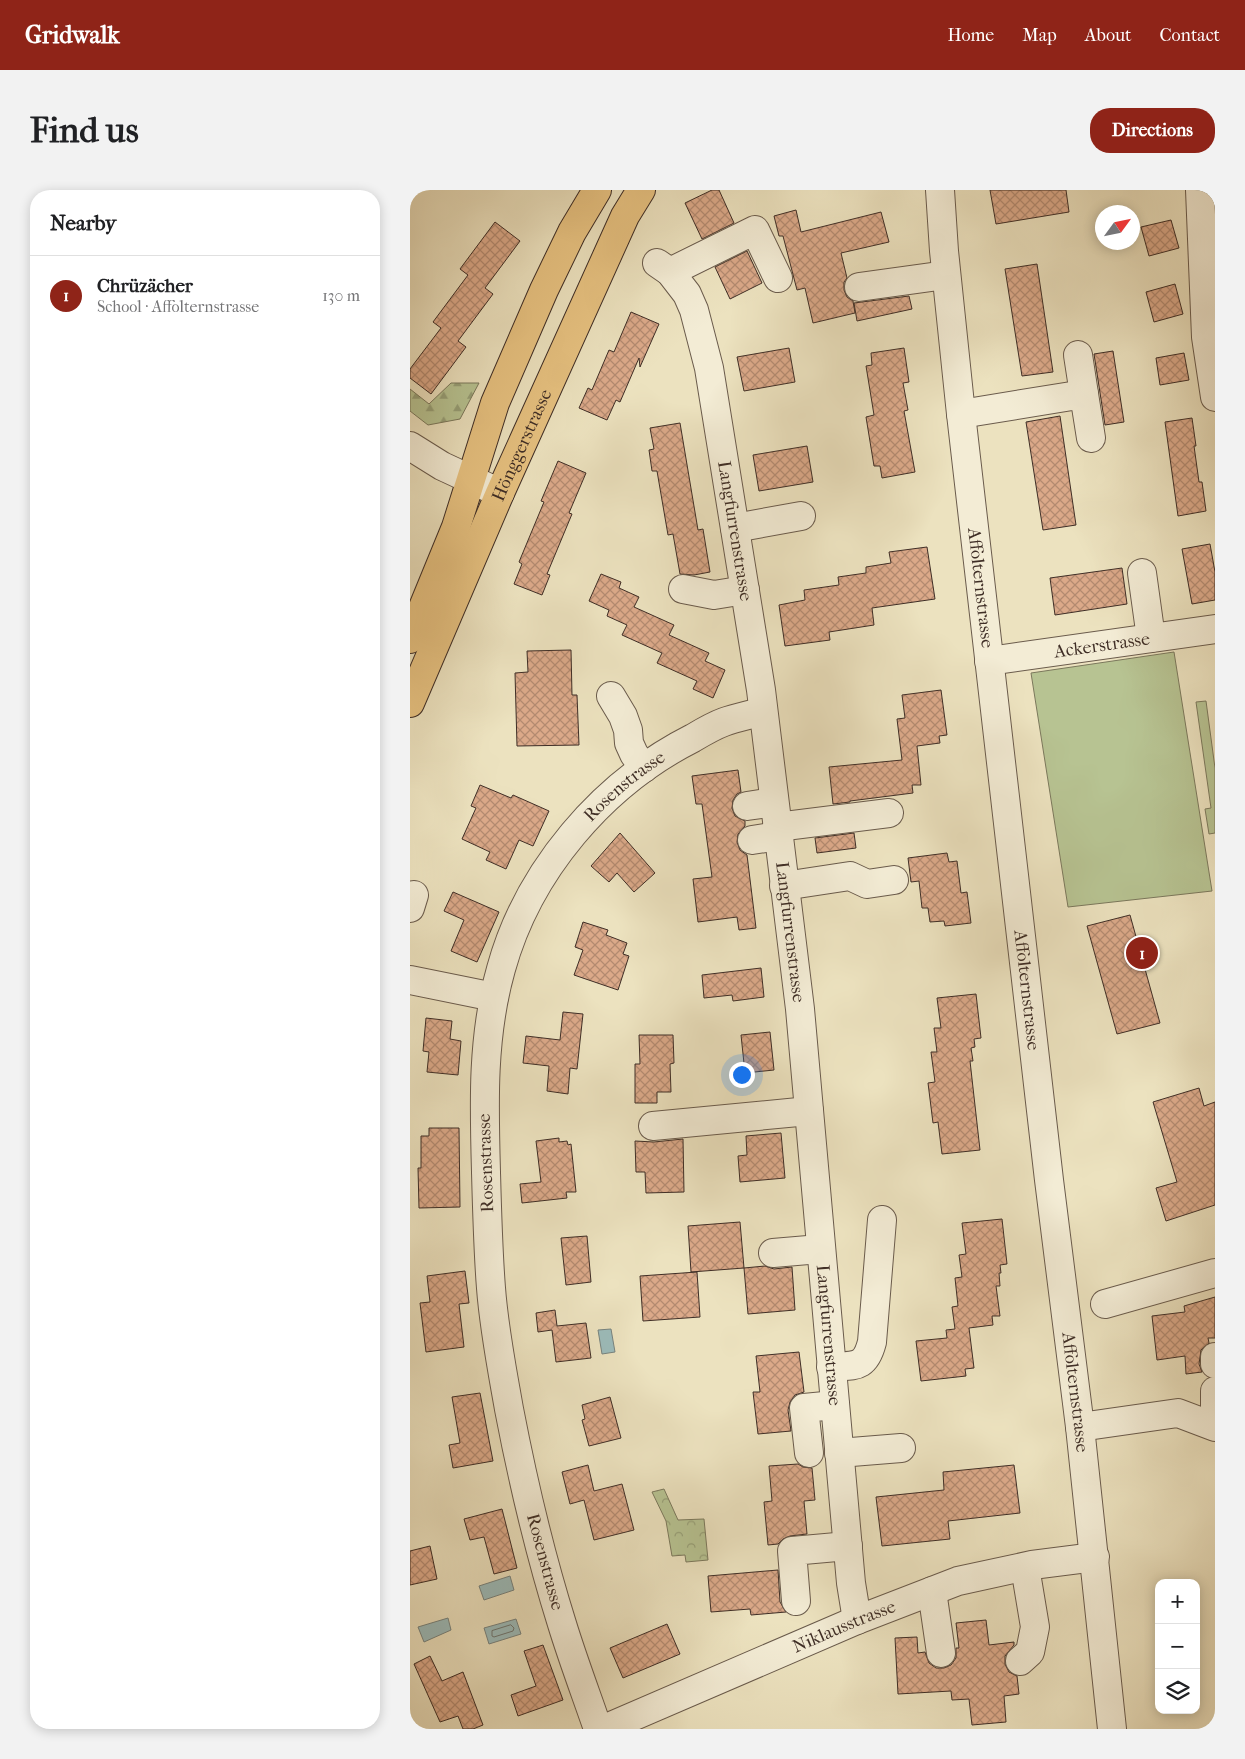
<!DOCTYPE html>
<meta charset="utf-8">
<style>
:root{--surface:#fff;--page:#f2f2f2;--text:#202124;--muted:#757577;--line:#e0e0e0;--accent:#8f2418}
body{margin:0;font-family:"IM FELL French Canon",serif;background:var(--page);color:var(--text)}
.controls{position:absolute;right:15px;bottom:15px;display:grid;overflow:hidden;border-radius:10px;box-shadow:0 2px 12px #0003}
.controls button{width:45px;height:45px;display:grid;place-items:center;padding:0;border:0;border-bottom:1px solid var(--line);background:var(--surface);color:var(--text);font:25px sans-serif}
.compass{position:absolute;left:685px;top:15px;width:45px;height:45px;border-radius:50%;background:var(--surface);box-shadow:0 2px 12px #0003;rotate:57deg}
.you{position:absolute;left:331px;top:884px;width:18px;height:18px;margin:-12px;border:4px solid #fff;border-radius:50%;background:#1a73e8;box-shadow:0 0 0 8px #1a73e833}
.badge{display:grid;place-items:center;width:32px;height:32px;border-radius:50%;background:var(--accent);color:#fff;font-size:16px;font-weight:700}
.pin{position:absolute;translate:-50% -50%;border:2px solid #fff;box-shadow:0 1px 5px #0006}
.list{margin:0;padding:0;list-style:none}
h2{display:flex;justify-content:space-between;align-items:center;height:65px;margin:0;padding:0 20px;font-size:21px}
h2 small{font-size:16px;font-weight:400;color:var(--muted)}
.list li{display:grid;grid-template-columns:32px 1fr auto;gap:15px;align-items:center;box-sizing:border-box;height:80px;padding:0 20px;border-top:1px solid var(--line)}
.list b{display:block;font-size:19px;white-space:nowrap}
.list p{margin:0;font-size:16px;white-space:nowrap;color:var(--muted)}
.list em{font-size:16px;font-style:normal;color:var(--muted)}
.icon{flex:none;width:28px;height:28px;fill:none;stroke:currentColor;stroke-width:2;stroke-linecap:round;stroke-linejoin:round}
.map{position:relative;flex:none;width:805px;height:1539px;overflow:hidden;border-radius:20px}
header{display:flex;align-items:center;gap:30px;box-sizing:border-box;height:70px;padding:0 25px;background:var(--accent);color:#fff}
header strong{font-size:24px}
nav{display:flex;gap:28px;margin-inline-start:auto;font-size:18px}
.intro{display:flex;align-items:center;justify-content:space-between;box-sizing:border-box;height:120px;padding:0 30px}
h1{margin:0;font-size:35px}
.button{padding:12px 22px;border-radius:20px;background:var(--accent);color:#fff;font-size:18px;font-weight:700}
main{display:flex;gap:30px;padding:0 30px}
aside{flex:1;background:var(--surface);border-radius:20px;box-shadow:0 2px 12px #0003}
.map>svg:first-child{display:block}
.grass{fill:#b7c392;stroke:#7b785c}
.forest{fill:url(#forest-firs);stroke:#7b785c}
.park{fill:url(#park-crowns);stroke:#7b785c}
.water{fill:#9cbcbb;stroke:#77837f}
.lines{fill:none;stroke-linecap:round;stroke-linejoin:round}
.shore{stroke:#6e7570;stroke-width:1}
.building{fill:url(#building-cross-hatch);stroke:#3f2e26}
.minor-casing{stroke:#6a5b4c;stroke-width:30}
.major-casing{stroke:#3f2e26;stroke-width:30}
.minor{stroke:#f3ecd5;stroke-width:28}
.major{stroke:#e6c180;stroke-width:28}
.labels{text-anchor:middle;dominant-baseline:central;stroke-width:5;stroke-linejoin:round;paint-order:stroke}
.street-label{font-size:18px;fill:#3f2e26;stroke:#f3ecd5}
</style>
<header>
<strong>Gridwalk</strong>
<nav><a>Home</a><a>Map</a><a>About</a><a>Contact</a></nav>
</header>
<div class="intro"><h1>Find us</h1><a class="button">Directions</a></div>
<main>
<aside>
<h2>Nearby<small></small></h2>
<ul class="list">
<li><span class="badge">1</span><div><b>Chrüzächer</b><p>School · Affolternstrasse</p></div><em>130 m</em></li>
</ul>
</aside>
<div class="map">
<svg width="805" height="1539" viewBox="0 0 805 1539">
<defs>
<pattern id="forest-firs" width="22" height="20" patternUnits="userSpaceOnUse" patternTransform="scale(1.25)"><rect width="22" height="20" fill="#b7c392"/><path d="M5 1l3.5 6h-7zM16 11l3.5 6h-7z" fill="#969f77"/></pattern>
<pattern id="park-crowns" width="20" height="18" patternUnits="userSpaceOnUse" patternTransform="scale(1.25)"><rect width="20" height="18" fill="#b7c392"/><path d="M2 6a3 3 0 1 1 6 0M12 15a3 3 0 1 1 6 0" fill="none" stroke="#969f77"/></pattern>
<pattern id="building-cross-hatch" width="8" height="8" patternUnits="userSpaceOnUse" patternTransform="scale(1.25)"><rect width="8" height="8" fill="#dba989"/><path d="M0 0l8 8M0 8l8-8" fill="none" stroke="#b38a70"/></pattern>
</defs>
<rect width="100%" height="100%" fill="#ece2bf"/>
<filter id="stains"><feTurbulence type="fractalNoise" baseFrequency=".004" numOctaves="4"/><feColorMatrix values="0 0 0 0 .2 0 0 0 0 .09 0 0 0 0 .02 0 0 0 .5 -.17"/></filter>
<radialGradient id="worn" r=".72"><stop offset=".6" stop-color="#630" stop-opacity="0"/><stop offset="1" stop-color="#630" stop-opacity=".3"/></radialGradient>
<path class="grass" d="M 764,462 L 802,701 L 658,717 L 621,483 Z
M 796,511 L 805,578 L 805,643 L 799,644 L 795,619 L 801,618 L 786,512 Z"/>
<path class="forest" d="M 41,193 L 69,193 L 50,229 L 18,235 L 0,221 L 0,199 L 19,214 Z"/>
<path class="park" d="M 254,1299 L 268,1330 L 294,1329 L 298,1370 L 276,1372 L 275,1365 L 262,1366 L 256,1331 L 242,1302 Z"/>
<path class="water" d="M 201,1139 L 205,1162 L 192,1164 L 188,1140 Z
M 100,1386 L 104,1400 L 74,1410 L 69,1396 Z
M 38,1428 L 41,1440 L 14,1452 L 8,1437 Z
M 106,1429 L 111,1444 L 79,1454 L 74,1438 Z"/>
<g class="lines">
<path class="shore" d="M 101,1435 L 104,1438 L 103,1441 L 84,1447 L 82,1446 L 82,1441 Z"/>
</g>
<path class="building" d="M 302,0 L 309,0 L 324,33 L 292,49 L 275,13 Z
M 580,0 L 656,0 L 659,22 L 586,34 Z
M 386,20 L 391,42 L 471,22 L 479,52 L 431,63 L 437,88 L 434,92 L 434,100 L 437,107 L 443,111 L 445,123 L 403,133 L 395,98 L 387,100 L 373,46 L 369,46 L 364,26 Z
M 761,30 L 769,58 L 739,66 L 731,37 Z
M 85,32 L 110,51 L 75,98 L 83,104 L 48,151 L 56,157 L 21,204 L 0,188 L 0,179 L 31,138 L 23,132 L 58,85 L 50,79 Z
M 337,61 L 352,93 L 320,109 L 305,77 Z
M 627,74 L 643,182 L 612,186 L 595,79 Z
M 765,94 L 773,124 L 744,132 L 736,102 Z
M 499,106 L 502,119 L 447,131 L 444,113 Z
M 221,122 L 249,134 L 230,177 L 229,168 L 210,212 L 206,210 L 197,230 L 169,218 L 178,198 L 182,200 L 199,160 L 204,162 Z
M 379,158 L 385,192 L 334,201 L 327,167 Z
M 494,158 L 499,192 L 493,193 L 498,220 L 494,221 L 505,282 L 472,288 L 470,276 L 464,276 L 456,227 L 464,225 L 456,176 L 462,175 L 461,163 Z
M 703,161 L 714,232 L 695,235 L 684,164 Z
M 774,163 L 779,190 L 750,195 L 746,168 Z
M 650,226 L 666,335 L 633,340 L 616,232 Z
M 782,228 L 786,256 L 784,256 L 789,292 L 792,292 L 796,321 L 768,326 L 755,232 Z
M 270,233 L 288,340 L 293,339 L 300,382 L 284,385 L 270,384 L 263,344 L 258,345 L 247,281 L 242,281 L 239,260 L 244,259 L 240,238 Z
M 397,256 L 403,292 L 349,301 L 343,265 Z
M 148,271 L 176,283 L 159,323 L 162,324 L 137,384 L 140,385 L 132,405 L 104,394 L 112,374 L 109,372 L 134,312 L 131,311 Z
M 800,354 L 805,382 L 805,410 L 782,414 L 772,359 Z
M 517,357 L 525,409 L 462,418 L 464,435 L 419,442 L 420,450 L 375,456 L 369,415 L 395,410 L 394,400 L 429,395 L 428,387 L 456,383 L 456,377 L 481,373 L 479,362 Z
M 712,378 L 717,414 L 645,425 L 640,388 Z
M 191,384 L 211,392 L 209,398 L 229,407 L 224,417 L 264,435 L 259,445 L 299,463 L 295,471 L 315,480 L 303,508 L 283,499 L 287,491 L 247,473 L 252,463 L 212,445 L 217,435 L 197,426 L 199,420 L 179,411 Z
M 161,460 L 162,505 L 167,505 L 169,555 L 107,556 L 105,483 L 118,482 L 117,461 Z
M 531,500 L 537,545 L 529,546 L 530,553 L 507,556 L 511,595 L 502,595 L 503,603 L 440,611 L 440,612 L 423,614 L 419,577 L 492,570 L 487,529 L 495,528 L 492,505 Z
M 328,580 L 331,602 L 327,604 L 323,610 L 322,618 L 325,626 L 335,631 L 335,636 L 328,644 L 327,652 L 330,660 L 337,665 L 346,738 L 329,740 L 327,727 L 288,732 L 283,689 L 302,687 L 292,614 L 286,614 L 282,586 Z
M 70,595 L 101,608 L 103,605 L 139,621 L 123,656 L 109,650 L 96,679 L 76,670 L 80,662 L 52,649 L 66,618 L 61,616 Z
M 210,643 L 245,683 L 224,702 L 207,683 L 199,692 L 181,676 Z
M 444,643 L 446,658 L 407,663 L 405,648 Z
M 537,663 L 539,672 L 547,671 L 551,703 L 557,702 L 561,733 L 535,736 L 534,731 L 520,732 L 518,718 L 512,718 L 509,691 L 501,692 L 498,668 Z
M 43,702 L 89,722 L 67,772 L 41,761 L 54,730 L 34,721 Z
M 720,725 L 750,833 L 707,844 L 677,736 Z
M 173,732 L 198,740 L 196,745 L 217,753 L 213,764 L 219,766 L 208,800 L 164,785 L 173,760 L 165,757 Z
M 351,778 L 354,807 L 323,811 L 322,805 L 294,808 L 292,785 Z
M 566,804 L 571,848 L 564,849 L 565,857 L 561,858 L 563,871 L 560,871 L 570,960 L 532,964 L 528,932 L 523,933 L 518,893 L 525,892 L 521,862 L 527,862 L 524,838 L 531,838 L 527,808 Z
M 153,822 L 173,824 L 167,879 L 160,878 L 158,904 L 137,901 L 139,876 L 113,873 L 116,846 L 150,850 Z
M 16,828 L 42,831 L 40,849 L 51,851 L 48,885 L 17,882 L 19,862 L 13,861 Z
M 360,842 L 364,880 L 335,883 L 331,845 Z
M 229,845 L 263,845 L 264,873 L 260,874 L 261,902 L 247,902 L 247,913 L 225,913 L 225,874 L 230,874 Z
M 789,898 L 794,916 L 805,912 L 805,1015 L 756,1031 L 746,998 L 767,992 L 743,912 Z
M 19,938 L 49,938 L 50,1017 L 9,1018 L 8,978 L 11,978 L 11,946 L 19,946 Z
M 371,943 L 375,988 L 330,992 L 328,966 L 337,965 L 336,946 Z
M 149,948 L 149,952 L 157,951 L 158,955 L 161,954 L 166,1002 L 156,1002 L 157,1008 L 112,1013 L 110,994 L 131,992 L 126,951 Z
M 273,949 L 274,1002 L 236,1003 L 235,982 L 226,982 L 225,951 L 244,952 Z
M 592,1029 L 597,1074 L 590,1075 L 591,1083 L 589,1083 L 590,1096 L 586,1096 L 590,1126 L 582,1126 L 583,1135 L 559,1138 L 564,1178 L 555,1179 L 556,1186 L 511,1191 L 506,1151 L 537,1148 L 536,1140 L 545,1139 L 542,1117 L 548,1116 L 545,1088 L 552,1087 L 549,1065 L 556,1064 L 552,1033 Z
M 330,1032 L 334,1078 L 281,1082 L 278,1036 Z
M 177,1046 L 181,1092 L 156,1095 L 151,1048 Z
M 355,1076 L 364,1079 L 382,1077 L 385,1120 L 338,1124 L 334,1078 Z
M 55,1081 L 59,1113 L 49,1114 L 54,1157 L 16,1162 L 10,1113 L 20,1112 L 17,1086 Z
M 287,1082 L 290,1127 L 233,1131 L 230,1086 Z
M 805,1107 L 805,1148 L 798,1148 L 799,1153 L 791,1160 L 789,1174 L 792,1182 L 776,1184 L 775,1166 L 747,1170 L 742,1126 L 775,1122 L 774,1116 Z
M 145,1120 L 147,1136 L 176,1133 L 181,1168 L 146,1172 L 142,1140 L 128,1142 L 126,1123 Z
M 389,1162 L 394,1202 L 385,1205 L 380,1212 L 378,1220 L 381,1241 L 348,1244 L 343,1202 L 350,1202 L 346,1166 Z
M 70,1203 L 83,1271 L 43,1278 L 39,1255 L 50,1253 L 42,1207 Z
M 200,1207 L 211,1248 L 179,1256 L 172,1230 L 175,1229 L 172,1215 Z
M 388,1274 L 393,1277 L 402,1278 L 405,1310 L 394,1311 L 397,1344 L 380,1346 L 373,1349 L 368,1354 L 358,1355 L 354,1312 L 362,1311 L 359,1276 Z
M 178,1275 L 184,1301 L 212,1294 L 224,1340 L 184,1350 L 174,1310 L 160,1314 L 152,1282 Z
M 604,1275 L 610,1323 L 538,1331 L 540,1349 L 472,1356 L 466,1307 L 534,1300 L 533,1282 Z
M 92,1319 L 107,1378 L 84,1384 L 74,1347 L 60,1350 L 54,1329 Z
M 20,1356 L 27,1389 L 0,1395 L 0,1361 Z
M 368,1380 L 370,1412 L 376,1422 L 341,1425 L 340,1419 L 301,1422 L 298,1386 Z
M 576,1430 L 579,1455 L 604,1452 L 604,1455 L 595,1466 L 595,1474 L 599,1482 L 607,1486 L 609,1504 L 594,1506 L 596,1532 L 562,1535 L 559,1509 L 542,1510 L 541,1501 L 488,1504 L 485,1448 L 507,1447 L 508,1463 L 515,1462 L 519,1473 L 526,1478 L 534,1478 L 541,1475 L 546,1468 L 546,1458 L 549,1458 L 546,1433 Z
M 257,1434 L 270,1464 L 213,1488 L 200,1458 Z
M 133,1455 L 153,1510 L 108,1526 L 101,1505 L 126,1496 L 114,1461 Z
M 20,1466 L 32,1491 L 53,1482 L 73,1535 L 63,1539 L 53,1539 L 48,1526 L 30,1532 L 4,1474 Z"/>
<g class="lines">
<g class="minor-casing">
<g id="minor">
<path id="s1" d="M 530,0 L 534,61 L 551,224 L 639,990 L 670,1237 L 702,1539"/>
<path d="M 790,0 L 796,147 L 805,207"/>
<path id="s2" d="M 247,73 L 260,82 L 277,104 L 284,120 L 299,178 L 351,500 L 390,819 L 441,1393 L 447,1430"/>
<path d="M 260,82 L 345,40 L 368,88"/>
<path d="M 449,97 L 536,85"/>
<path d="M 668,165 L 674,204"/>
<path d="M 551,224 L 674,204 L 681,248"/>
<path d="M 0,256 L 32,276 L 90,303"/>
<path d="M 325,338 L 391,326"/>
<path d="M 732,383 L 741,448"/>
<path d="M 273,399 L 304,405 L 335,400"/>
<path id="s3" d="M 579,471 L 805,439"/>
<path d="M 201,506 L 213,526 L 218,540 L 219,553 L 224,564 L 234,578"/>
<path d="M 337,616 L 364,612"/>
<path d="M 367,637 L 479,623"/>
<path d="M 342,650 L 368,646"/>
<path d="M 374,696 L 440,686 L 457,694 L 484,690"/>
<path d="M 0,718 L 4,705"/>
<path d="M 0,790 L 84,807"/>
<path d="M 243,936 L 399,921"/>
<path d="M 363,1063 L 410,1059"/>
<path d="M 695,1114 L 805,1083"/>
<path d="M 805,1167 L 805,1174"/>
<path d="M 421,1177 C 445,1175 455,1179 462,1152 L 472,1030"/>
<path d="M 805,1201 L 805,1230"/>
<path d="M 670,1237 L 768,1223 L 805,1237"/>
<path d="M 399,1263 L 394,1218 L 425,1215"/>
<path d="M 429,1263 L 491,1258"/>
<path d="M 522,1401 L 531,1463"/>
<path d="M 386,1411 L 382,1361 L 438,1356"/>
<path d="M 610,1471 L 620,1462 L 625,1437 L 615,1377"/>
<path id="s4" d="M 188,1539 C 176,1504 163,1470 152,1434 C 130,1364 113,1292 99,1219 C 92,1179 84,1139 81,1098 C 78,1060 77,1020 76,982 C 74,913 72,846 91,779 C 118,681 192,594 283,548 C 293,542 303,536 314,532 C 327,527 341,525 353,521"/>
<path id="s5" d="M 194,1539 L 447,1430 L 548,1391 L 622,1375 L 685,1367"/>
</g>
</g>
<g class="major-casing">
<g id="major">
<path d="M 0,449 L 46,337 L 85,213 L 134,100 L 162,42 L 187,0"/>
<path id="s6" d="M 0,513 L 90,303 L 215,26 L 231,0"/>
</g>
</g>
<use href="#minor" class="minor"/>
<use href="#major" class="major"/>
</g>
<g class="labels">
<g class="street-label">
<text stroke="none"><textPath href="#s6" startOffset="281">Hönggerstrasse</textPath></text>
<text stroke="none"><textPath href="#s2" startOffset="286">Langfurrenstrasse</textPath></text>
<text stroke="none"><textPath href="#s1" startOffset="400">Affolternstrasse</textPath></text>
<text stroke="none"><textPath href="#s3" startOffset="114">Ackerstrasse</textPath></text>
<text stroke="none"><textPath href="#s4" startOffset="1000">Rosenstrasse</textPath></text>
<text stroke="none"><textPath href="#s2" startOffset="691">Langfurrenstrasse</textPath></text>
<text stroke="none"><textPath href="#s1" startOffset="805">Affolternstrasse</textPath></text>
<text transform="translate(76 973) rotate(-92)">Rosenstrasse</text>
<text stroke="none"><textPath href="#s2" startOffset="1096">Langfurrenstrasse</textPath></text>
<text stroke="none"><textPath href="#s1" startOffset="1210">Affolternstrasse</textPath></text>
<text transform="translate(135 1372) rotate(75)">Rosenstrasse</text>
<text stroke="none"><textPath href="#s5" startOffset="261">Niklausstrasse</textPath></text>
</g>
</g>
<rect width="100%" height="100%" filter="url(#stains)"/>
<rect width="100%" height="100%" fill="url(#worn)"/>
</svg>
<div class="controls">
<button>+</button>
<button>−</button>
<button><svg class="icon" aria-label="layers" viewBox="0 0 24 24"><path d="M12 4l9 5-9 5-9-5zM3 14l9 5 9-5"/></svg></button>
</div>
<svg class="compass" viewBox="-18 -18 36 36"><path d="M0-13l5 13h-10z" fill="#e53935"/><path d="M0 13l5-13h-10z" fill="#757577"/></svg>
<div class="you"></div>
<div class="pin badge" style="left:732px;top:763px">1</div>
</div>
</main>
